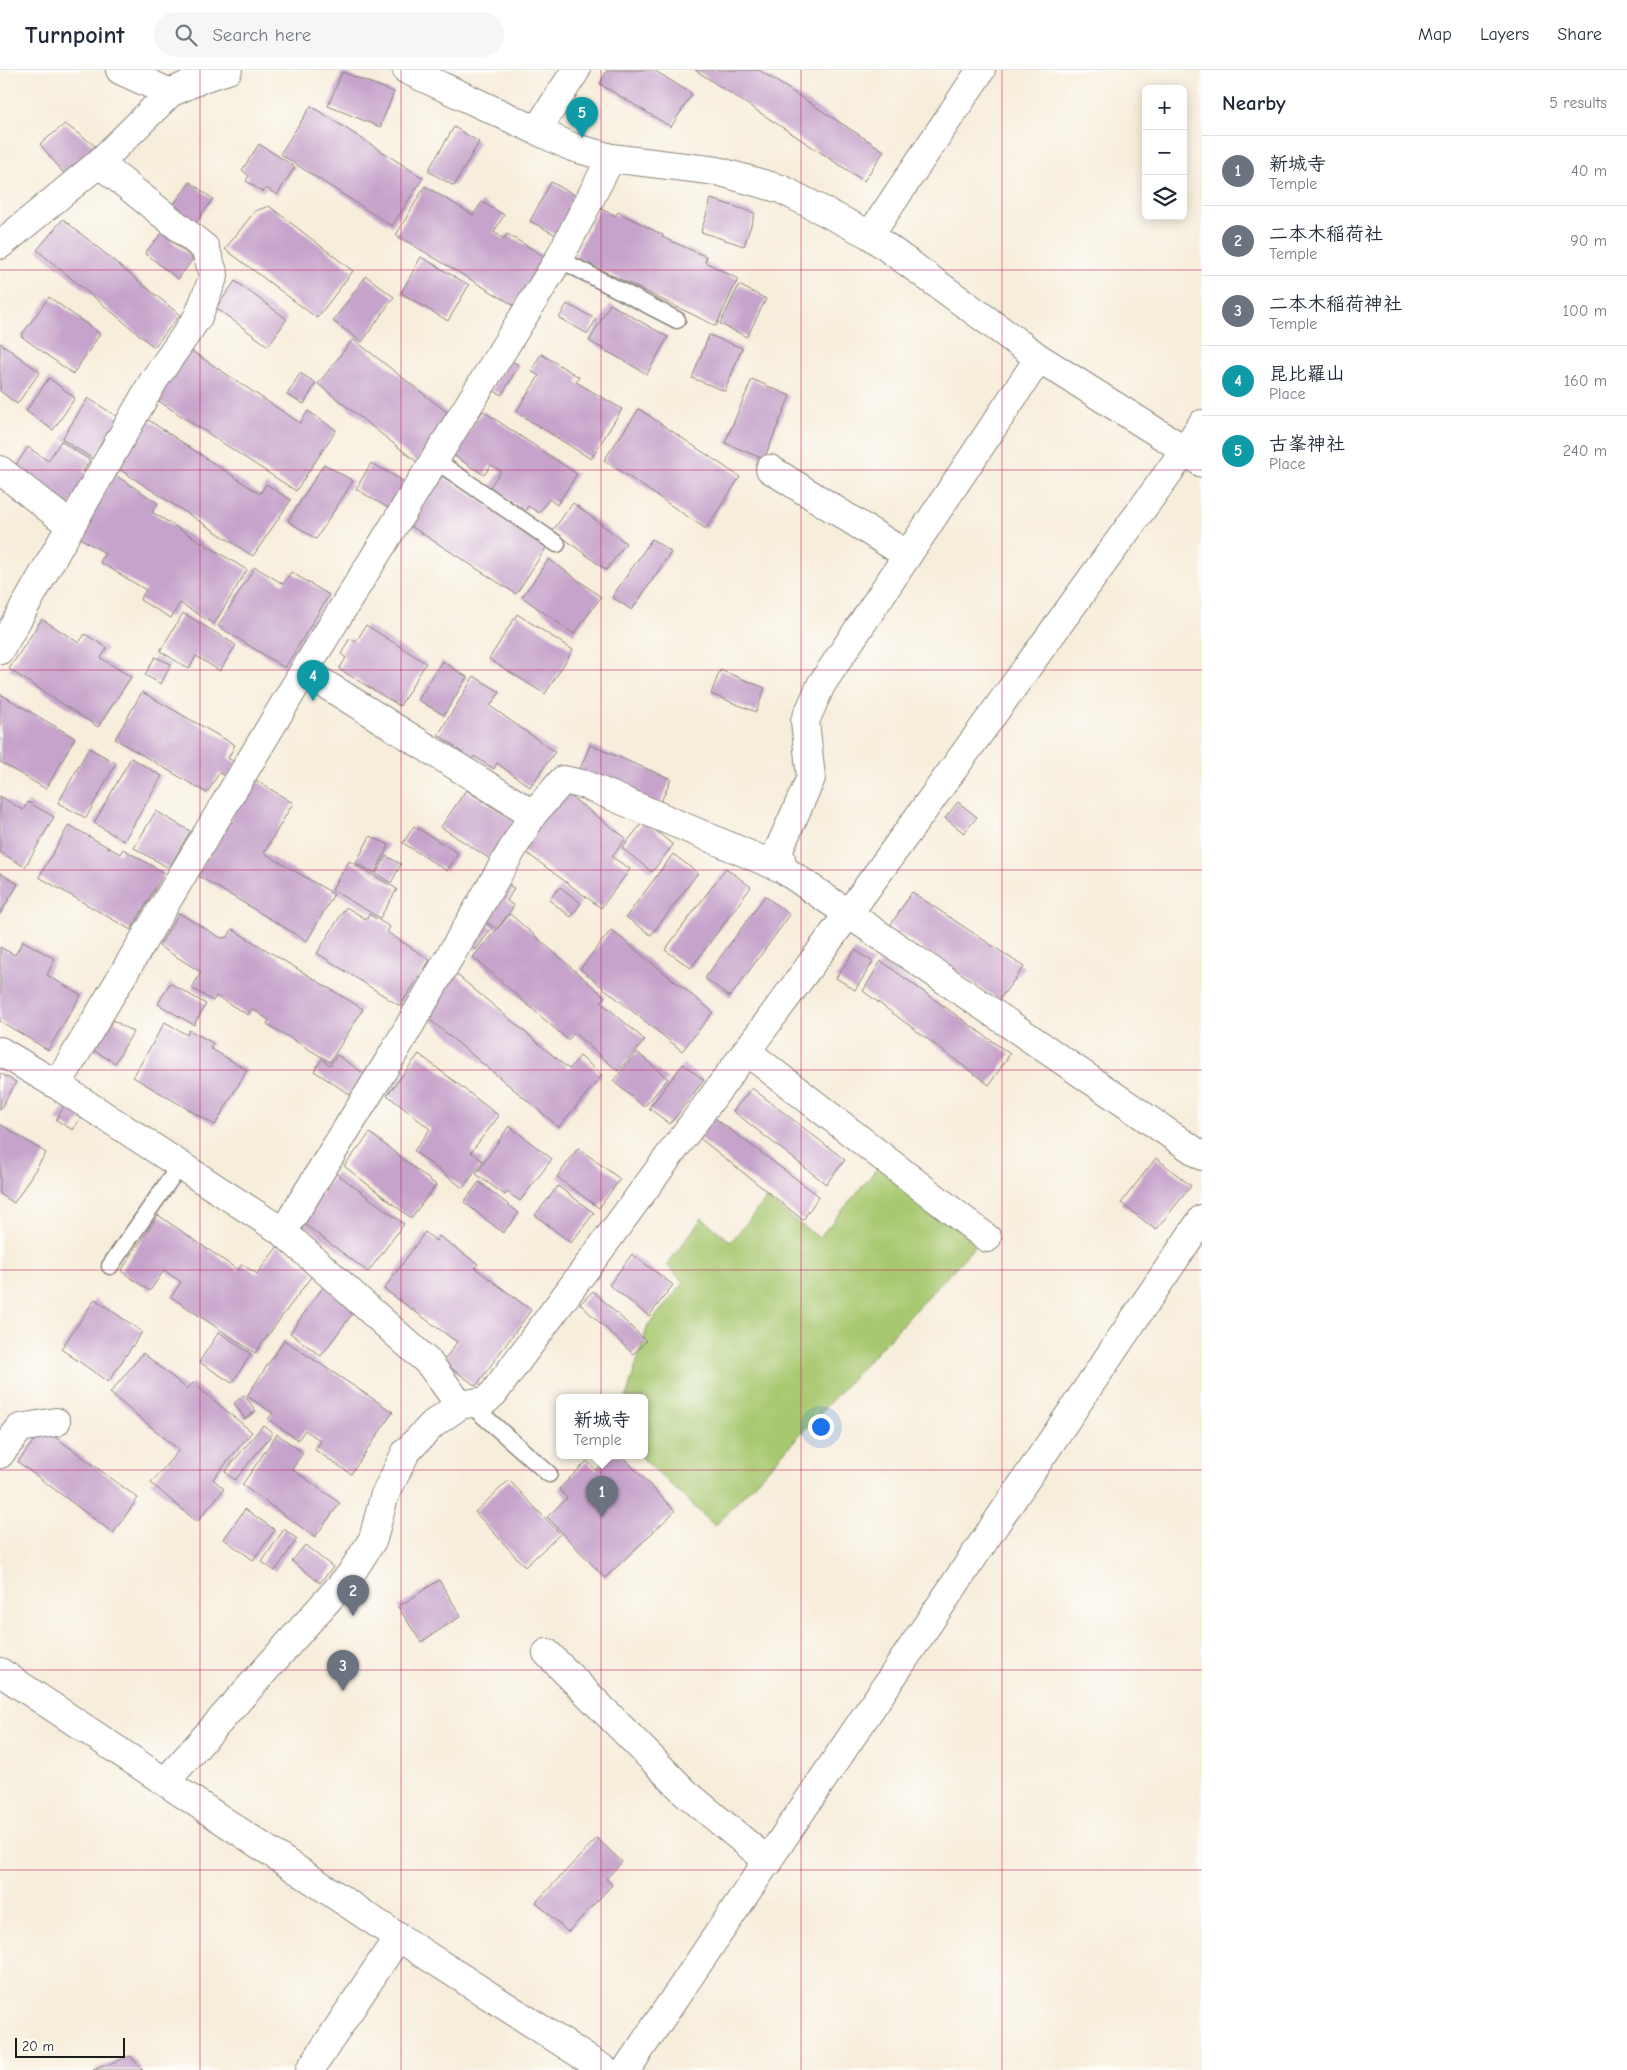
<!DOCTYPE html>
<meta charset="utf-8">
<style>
:root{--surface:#fff;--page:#f6f6f7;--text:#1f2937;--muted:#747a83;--line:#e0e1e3;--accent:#0f766e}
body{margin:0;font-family:"Comic Neue","Klee One",sans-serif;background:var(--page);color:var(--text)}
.controls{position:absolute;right:15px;top:15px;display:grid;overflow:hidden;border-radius:8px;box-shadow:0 2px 12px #0003}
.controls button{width:45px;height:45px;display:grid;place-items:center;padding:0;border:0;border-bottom:1px solid var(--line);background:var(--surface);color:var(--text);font:25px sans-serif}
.scale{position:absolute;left:15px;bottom:12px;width:110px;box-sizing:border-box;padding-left:5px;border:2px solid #1c1c1c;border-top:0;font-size:14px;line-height:18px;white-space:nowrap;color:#1c1c1c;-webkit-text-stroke:4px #fdfcf7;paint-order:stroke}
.you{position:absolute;left:820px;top:1356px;width:18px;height:18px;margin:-12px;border:4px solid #fff;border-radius:50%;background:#1a73e8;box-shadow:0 0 0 8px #1a73e833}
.badge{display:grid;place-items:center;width:32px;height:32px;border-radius:50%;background:var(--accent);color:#fff;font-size:16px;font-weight:700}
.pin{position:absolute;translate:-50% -41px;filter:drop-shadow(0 1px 2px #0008)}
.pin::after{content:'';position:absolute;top:26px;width:18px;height:15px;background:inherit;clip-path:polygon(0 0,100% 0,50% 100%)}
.popup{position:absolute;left:556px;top:1324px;width:92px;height:65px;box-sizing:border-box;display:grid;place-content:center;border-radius:8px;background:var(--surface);filter:drop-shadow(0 1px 4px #0005);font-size:16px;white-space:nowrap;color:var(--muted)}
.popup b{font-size:19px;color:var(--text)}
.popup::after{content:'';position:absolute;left:50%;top:100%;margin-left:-10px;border:10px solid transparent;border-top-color:var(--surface)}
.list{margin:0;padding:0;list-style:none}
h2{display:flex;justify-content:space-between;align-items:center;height:65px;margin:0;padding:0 20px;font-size:21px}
h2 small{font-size:16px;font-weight:400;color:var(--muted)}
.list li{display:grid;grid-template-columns:32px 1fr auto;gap:15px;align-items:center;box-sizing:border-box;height:70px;padding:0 20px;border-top:1px solid var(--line)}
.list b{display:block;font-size:19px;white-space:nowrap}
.list p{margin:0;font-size:16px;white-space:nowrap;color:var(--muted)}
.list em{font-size:16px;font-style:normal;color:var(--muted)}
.icon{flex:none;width:28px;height:28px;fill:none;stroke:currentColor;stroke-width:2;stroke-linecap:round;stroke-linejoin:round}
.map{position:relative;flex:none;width:1202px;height:2000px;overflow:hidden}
header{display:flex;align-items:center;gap:30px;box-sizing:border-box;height:70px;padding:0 25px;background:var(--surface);border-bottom:1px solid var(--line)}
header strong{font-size:24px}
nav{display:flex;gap:28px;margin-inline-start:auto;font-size:18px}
.search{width:350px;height:45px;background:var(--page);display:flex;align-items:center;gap:12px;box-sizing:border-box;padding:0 18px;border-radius:28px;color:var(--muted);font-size:19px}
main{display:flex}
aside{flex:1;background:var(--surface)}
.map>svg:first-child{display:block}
.green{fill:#a8c870;stroke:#627246}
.building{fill:#c6a3cb}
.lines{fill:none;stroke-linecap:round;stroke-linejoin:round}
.lane-casing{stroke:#8a847c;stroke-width:19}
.street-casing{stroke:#8a847c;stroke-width:30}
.lane{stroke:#fff;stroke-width:16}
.street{stroke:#fff;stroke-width:28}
.grid{fill:none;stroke:#c2185b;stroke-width:1;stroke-opacity:0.55}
</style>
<header>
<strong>Turnpoint</strong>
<div class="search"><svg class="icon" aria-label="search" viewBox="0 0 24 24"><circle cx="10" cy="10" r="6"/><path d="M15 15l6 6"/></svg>Search here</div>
<nav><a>Map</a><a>Layers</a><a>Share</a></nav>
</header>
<main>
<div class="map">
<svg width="1202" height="2000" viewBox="0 0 1202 2000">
<rect width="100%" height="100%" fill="#fdfcf7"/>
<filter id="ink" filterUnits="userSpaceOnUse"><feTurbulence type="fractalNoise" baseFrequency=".02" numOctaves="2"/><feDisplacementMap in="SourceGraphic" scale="10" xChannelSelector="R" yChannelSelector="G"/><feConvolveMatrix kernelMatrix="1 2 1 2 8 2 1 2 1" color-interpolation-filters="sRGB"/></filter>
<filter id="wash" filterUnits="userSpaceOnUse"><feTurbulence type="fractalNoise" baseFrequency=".0096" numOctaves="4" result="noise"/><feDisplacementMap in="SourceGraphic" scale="20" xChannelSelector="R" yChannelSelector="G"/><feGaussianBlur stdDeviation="1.12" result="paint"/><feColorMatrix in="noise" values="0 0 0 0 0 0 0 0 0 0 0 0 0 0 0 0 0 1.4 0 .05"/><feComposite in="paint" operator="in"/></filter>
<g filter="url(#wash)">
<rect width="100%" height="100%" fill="#f7eddb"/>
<path class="green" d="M 880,1095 L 977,1174 L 715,1456 L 640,1386 L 644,1386 L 644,1328 L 626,1328 L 648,1255 L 684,1213 L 667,1195 L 702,1148 L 731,1172 L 766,1129 L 819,1168 Z"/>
<g id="blocks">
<path class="building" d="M 607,0 L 654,0 L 692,24 L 671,57 L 600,14 Z
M 695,0 L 759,0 L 884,81 L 864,111 Z
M 342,2 L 394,22 L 380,57 L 328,36 Z
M 311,36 L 423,108 L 392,156 L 280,84 Z
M 65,54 L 98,78 L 65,105 L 40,74 Z
M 454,57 L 479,72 L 454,116 L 428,101 Z
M 259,74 L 295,97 L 277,125 L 266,118 L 263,122 L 246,111 L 249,106 L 242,100 Z
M 190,112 L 213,129 L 195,154 L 172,137 Z
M 551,112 L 577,126 L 556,165 L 530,151 Z
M 425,116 L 473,145 L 482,132 L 504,145 L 494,162 L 504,169 L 507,164 L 544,186 L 515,236 L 396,165 Z
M 711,129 L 755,143 L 744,176 L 701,162 Z
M 269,136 L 353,201 L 317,248 L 225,179 L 255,141 Z
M 599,138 L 616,146 L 618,142 L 663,165 L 662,167 L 707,187 L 705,192 L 738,209 L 716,256 L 575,187 Z
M 63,149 L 180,245 L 154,277 L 37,180 Z
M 162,163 L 193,189 L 178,209 L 145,183 Z
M 421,187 L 469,215 L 448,251 L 401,223 Z
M 366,206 L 394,227 L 362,272 L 333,251 Z
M 235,211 L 287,249 L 268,276 L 216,238 Z
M 739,215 L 766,229 L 747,267 L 720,254 Z
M 49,227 L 100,264 L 73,304 L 21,266 Z
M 567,234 L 596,249 L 588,264 L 559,248 Z
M 610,234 L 668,267 L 647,304 L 589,271 Z
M 709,265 L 742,278 L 725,321 L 692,308 Z
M 353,269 L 453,347 L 417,392 L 318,314 Z
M 0,273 L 40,302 L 17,334 L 0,321 Z
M 187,278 L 300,353 L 308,341 L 336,360 L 296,421 L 154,328 Z
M 541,284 L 579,307 L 576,312 L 622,339 L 591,389 L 516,342 L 539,306 L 531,301 Z
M 509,290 L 519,295 L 502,325 L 492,320 Z
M 300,303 L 316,313 L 304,334 L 287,325 Z
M 49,308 L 75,328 L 53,360 L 26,341 Z
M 752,309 L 790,326 L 764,389 L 725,373 Z
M 88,328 L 119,348 L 93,389 L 62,369 Z
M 639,339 L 740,407 L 706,459 L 604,390 Z
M 483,341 L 577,404 L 557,435 L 549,429 L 539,443 L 528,436 L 525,441 L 490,417 L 501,401 L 491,395 L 484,405 L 453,385 Z
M 147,349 L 260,424 L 266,414 L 291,430 L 253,486 L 116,397 Z
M 61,371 L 90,390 L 83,401 L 89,405 L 68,437 L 12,401 L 28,377 L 48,391 Z
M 371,393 L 405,412 L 390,439 L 356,419 Z
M 324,394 L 353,411 L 316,469 L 288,451 Z
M 115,405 L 158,433 L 152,442 L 247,500 L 214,554 L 180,533 L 171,548 L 140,530 L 146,520 L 100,492 L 105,483 L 77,466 Z
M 442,406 L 548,475 L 516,524 L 409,455 Z
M 573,433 L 626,473 L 606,500 L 553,460 Z
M 652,469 L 671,482 L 632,540 L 612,527 Z
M 549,489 L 601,527 L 574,564 L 522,527 Z
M 255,497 L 283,514 L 291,502 L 329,525 L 285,598 L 218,556 Z
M 183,543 L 236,575 L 220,601 L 196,586 L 189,599 L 160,581 Z
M 517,544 L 573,580 L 545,624 L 489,589 Z
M 42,549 L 79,573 L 85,564 L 107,578 L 101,588 L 131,607 L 98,657 L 9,599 Z
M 366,555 L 426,593 L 400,636 L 339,599 L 346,588 L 341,584 L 350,568 L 356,572 Z
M 155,587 L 171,594 L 161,614 L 145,605 Z
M 442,591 L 467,607 L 444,645 L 418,630 Z
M 720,600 L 765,618 L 756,642 L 711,624 Z
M 474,606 L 500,622 L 490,636 L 555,682 L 530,717 L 497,693 L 494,699 L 474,686 L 470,693 L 451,683 L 455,676 L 438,665 Z
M 142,622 L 235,675 L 228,688 L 236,693 L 228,708 L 219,703 L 207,723 L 115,669 Z
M 0,624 L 75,668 L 46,719 L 0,692 Z
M 590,675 L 671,709 L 659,736 L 579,701 Z
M 89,678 L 116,693 L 86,748 L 58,733 Z
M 131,688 L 162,706 L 124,771 L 94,753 Z
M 254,709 L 293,733 L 264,783 L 334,824 L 307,871 L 197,805 Z
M 466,720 L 514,751 L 490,789 L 441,757 Z
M 563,721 L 626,768 L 612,787 L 630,799 L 601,838 L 520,778 Z
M 0,726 L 23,740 L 28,732 L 54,747 L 25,797 L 0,782 Z
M 958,732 L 977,747 L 964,763 L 945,748 Z
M 156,741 L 190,761 L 169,798 L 134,778 Z
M 644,751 L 673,775 L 652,802 L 622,778 Z
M 69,755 L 120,784 L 123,779 L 164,803 L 131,860 L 39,807 Z
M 414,756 L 458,783 L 447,801 L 403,773 Z
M 370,766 L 389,775 L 375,803 L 356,793 Z
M 673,784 L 698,803 L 651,865 L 626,847 Z
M 386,786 L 401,794 L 391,813 L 376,804 Z
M 349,791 L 397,819 L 380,848 L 332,820 Z
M 726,798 L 751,817 L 691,898 L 665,880 Z
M 0,803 L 18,814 L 0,844 Z
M 502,811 L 514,818 L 507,831 L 514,836 L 497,859 L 480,847 Z
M 560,817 L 581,833 L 571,847 L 549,830 Z
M 912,822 L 1024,897 L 999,930 L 890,856 Z
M 765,826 L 790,845 L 730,927 L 705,908 Z
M 346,837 L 366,849 L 369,844 L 390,857 L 387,862 L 430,890 L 400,936 L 317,883 Z
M 179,843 L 221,868 L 228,867 L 232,859 L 363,939 L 330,992 L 267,954 L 269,950 L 252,939 L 248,945 L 216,926 L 213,931 L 192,918 L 201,902 L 159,876 Z
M 510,844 L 605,927 L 601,932 L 645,970 L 618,1001 L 574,963 L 568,970 L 473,887 Z
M 482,851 L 492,858 L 476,880 L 472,877 L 470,879 L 464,875 Z
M 611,860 L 713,942 L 682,981 L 580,899 Z
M 23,871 L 55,889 L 47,905 L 81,925 L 48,980 L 0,951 L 0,877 L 15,885 Z
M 855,880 L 873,892 L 855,920 L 836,908 Z
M 881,891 L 1010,984 L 989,1015 L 863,921 Z
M 456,904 L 569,999 L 580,986 L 602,1005 L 559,1057 L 423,944 Z
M 170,913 L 206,934 L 194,955 L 158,934 Z
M 111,949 L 133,962 L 115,993 L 93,980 Z
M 165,952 L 187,965 L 189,960 L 213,973 L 210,978 L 247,1000 L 215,1055 L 133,1007 Z
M 637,982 L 668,1009 L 644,1037 L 613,1011 Z
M 419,984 L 499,1046 L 471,1082 L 483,1091 L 463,1118 L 414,1081 L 430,1059 L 387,1025 Z
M 337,985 L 366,1005 L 352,1026 L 314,1001 L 322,989 L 330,995 Z
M 683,994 L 704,1010 L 670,1054 L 649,1038 Z
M 0,1003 L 16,1012 L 0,1040 Z
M 752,1018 L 845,1090 L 826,1114 L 733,1041 Z
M 66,1033 L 83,1044 L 73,1060 L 56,1050 Z
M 712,1046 L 819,1126 L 803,1150 L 697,1066 Z
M 0,1054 L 46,1083 L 14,1133 L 0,1124 Z
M 509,1056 L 552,1089 L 520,1131 L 507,1122 L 505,1125 L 476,1104 Z
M 370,1063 L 436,1115 L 411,1148 L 344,1096 Z
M 578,1078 L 620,1109 L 599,1138 L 557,1107 Z
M 1156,1088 L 1191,1116 L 1156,1160 L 1121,1133 Z
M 336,1103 L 404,1154 L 368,1202 L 300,1151 Z
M 479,1112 L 519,1143 L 503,1163 L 464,1132 Z
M 558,1116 L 594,1143 L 571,1173 L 535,1145 Z
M 158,1145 L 238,1200 L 242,1194 L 257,1204 L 278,1176 L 314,1203 L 255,1283 L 171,1227 L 181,1212 L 164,1200 L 150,1221 L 121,1201 Z
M 425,1162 L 436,1171 L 439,1166 L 478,1194 L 475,1198 L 531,1240 L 476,1316 L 443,1292 L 457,1272 L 384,1219 Z
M 632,1184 L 673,1215 L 649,1246 L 609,1215 Z
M 324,1216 L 356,1239 L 321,1286 L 290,1263 Z
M 593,1221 L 646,1271 L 633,1284 L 580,1234 Z
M 95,1229 L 142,1262 L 108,1312 L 61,1279 Z
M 219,1262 L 251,1284 L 232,1313 L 199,1292 Z
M 284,1270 L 393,1342 L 351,1404 L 315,1380 L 321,1371 L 305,1360 L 298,1370 L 268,1349 L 273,1343 L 247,1326 Z
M 143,1283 L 187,1319 L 193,1313 L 252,1362 L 213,1409 L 224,1419 L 197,1452 L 151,1413 L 179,1380 L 110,1323 Z
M 244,1325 L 256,1341 L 245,1349 L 234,1333 Z
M 263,1355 L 273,1363 L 235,1410 L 225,1402 Z
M 43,1358 L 138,1428 L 113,1463 L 18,1392 Z
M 277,1364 L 303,1383 L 292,1399 L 340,1433 L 315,1467 L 242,1415 Z
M 611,1386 L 622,1386 L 675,1441 L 605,1508 L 547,1447 L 567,1428 L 559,1419 L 587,1391 L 596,1400 Z
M 509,1410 L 560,1464 L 525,1497 L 475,1442 Z
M 245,1439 L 275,1460 L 253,1490 L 224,1469 Z
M 284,1459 L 297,1469 L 275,1501 L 262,1492 Z
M 305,1475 L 333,1497 L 320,1513 L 292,1491 Z
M 439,1510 L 461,1546 L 421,1572 L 398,1537 Z
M 597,1768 L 622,1792 L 606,1809 L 612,1815 L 568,1862 L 536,1832 Z
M 130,1986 L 143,2000 L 93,2000 Z"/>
</g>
</g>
<g filter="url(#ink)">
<use href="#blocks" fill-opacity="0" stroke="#8a847c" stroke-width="1"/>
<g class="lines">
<g class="lane-casing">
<path id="lane" d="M 559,189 L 677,250
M 435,390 L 557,474
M 110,1196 L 180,1095
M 470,1334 L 549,1404"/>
</g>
<g class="street-casing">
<path id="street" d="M 120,0 L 170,23
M 407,0 L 572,77 L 611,88 L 717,101 L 781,119 L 870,165 L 1039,288 L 1185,380 L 1202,393
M 537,60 L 576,0
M 870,165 L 981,0
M 0,175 L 99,93 L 170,23 L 203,8 L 228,0
M 1039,288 L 821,615 L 805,651 L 811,708 L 779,779 L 783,799 L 1202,1086
M 770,399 L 907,485
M 0,400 L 71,456
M 0,580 L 154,310 L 198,247 L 214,205 L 205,178 L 99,93
M 304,601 L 533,744
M 0,981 L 57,1015 L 283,1162 L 429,1293 L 460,1335
M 746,981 L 987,1168
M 57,1015 L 304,601 L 559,189 L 611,88
M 283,1162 L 390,989 L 533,744 L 563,710 L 586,715 L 783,799
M 0,1384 L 20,1358 L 56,1352
M 547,1583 L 686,1723 L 769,1792
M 0,1602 L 398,1867 L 605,2000
M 166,1711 L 350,1505 L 373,1469 L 384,1427 L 406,1382 L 433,1354 L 460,1335 L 485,1331 L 493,1324 L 848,844 L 1185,380 L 1202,354
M 310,2000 L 398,1867
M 626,2000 L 1202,1149"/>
</g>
<use href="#lane" class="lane"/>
<use href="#street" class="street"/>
</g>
</g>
<path class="grid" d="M 200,0 L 200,2000M 401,0 L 401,2000M 601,0 L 601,2000M 801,0 L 801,2000M 1002,0 L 1002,2000M 0,200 L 1202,200M 0,400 L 1202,400M 0,600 L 1202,600M 0,800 L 1202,800M 0,1000 L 1202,1000M 0,1200 L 1202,1200M 0,1400 L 1202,1400M 0,1600 L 1202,1600M 0,1800 L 1202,1800"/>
</svg>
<div class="controls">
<button>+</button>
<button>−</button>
<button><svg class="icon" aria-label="layers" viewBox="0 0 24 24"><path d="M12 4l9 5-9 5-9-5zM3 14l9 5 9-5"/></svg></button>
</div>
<div class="scale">20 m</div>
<div class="you"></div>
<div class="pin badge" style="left:602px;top:1447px;background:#6b7280">1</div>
<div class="popup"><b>新城寺</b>Temple</div>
<div class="pin badge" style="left:353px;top:1546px;background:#6b7280">2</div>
<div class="pin badge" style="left:343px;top:1621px;background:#6b7280">3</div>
<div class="pin badge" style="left:313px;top:631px;background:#0f9aa8">4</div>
<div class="pin badge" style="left:582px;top:68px;background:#0f9aa8">5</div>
</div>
<aside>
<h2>Nearby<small>5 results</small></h2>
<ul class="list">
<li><span class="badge" style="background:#6b7280">1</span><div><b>新城寺</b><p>Temple</p></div><em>40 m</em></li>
<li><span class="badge" style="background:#6b7280">2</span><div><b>二本木稲荷社</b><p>Temple</p></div><em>90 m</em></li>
<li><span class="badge" style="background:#6b7280">3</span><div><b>二本木稲荷神社</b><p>Temple</p></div><em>100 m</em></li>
<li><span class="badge" style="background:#0f9aa8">4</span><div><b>昆比羅山</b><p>Place</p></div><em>160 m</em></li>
<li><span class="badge" style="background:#0f9aa8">5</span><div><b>古峯神社</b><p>Place</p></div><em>240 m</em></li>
</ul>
</aside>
</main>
